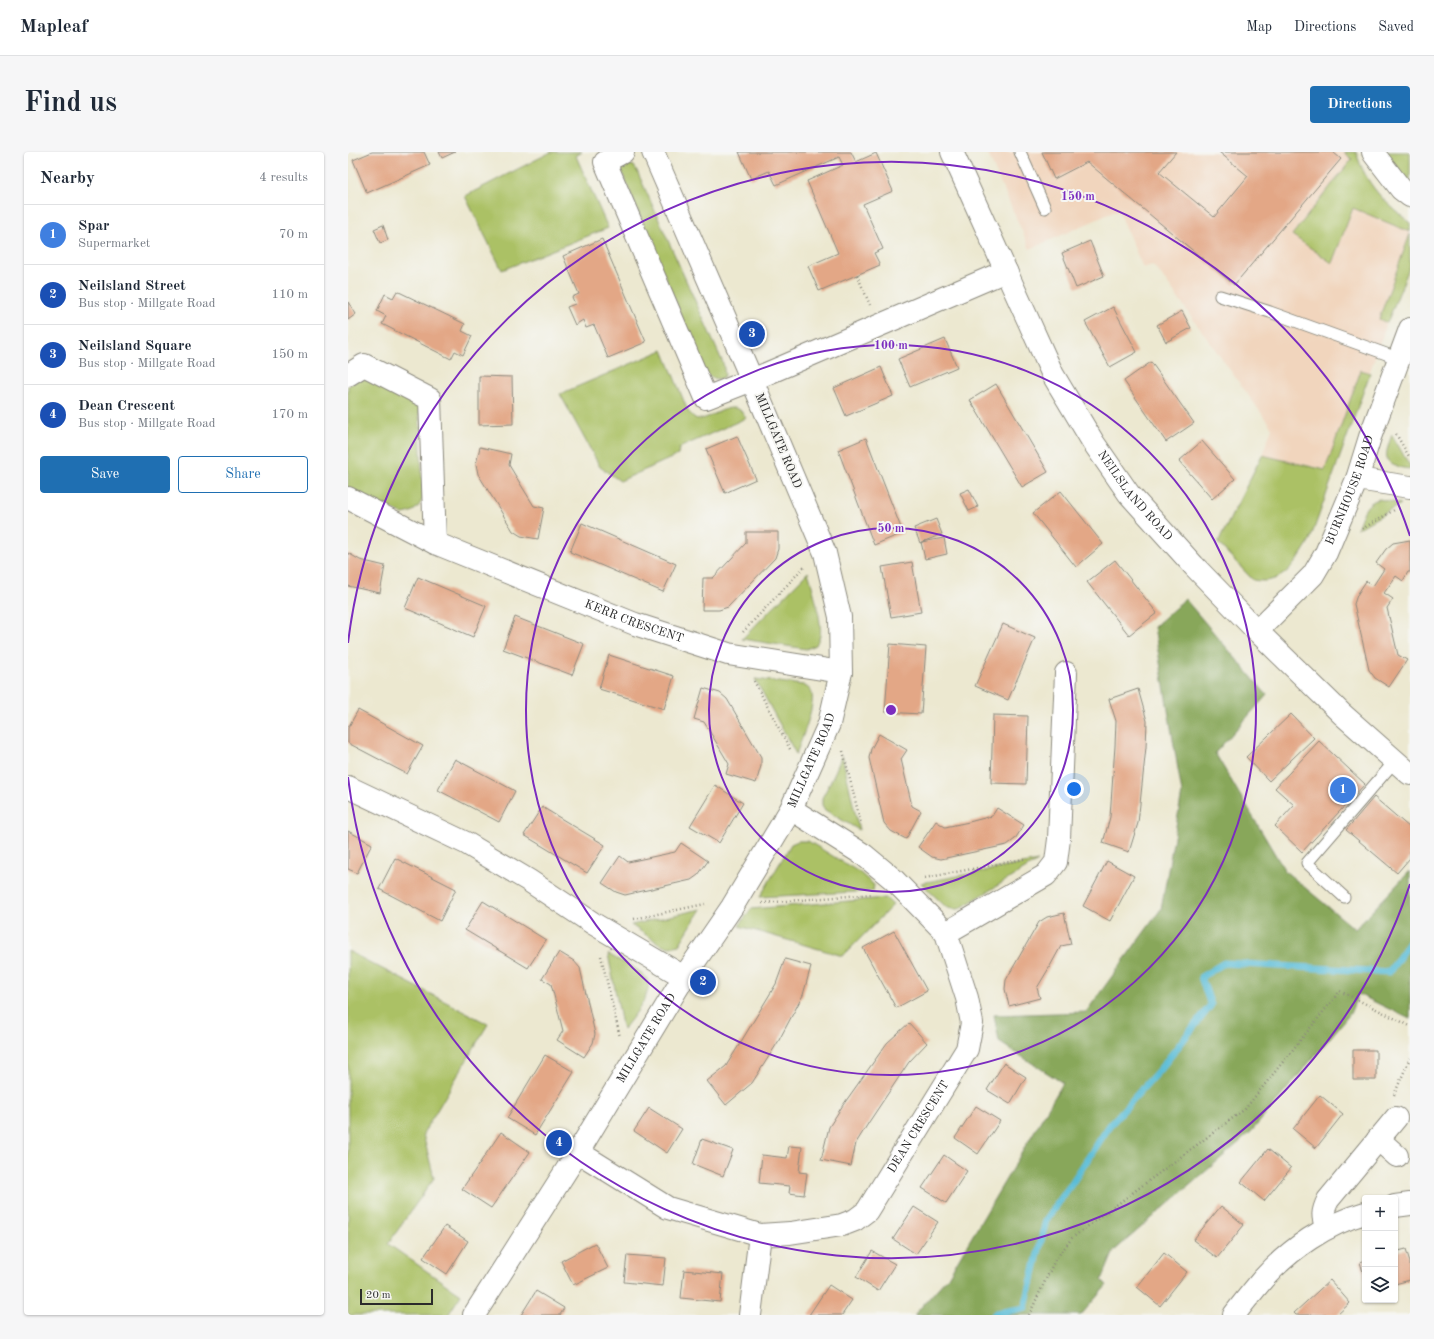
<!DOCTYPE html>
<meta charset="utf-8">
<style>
:root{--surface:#fff;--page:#f6f6f7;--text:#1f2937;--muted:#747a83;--line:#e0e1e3;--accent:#1f6fb2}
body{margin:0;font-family:"Old Standard TT",serif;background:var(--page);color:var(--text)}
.controls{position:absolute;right:12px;bottom:12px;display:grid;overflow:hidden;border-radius:4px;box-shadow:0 1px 3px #0004}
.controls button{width:36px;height:36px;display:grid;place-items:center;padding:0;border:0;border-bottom:1px solid var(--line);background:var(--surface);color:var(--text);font:20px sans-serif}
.scale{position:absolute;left:12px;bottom:10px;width:73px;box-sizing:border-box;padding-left:4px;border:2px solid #2b2b2b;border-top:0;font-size:11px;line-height:14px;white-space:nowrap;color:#2b2b2b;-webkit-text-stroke:3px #f6f6f2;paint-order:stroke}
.you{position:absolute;left:726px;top:637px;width:14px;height:14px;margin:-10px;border:3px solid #fff;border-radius:50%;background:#1a73e8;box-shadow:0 0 0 6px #1a73e833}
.badge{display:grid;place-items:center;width:26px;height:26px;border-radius:50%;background:var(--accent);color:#fff;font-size:13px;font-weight:700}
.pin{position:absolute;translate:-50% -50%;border:2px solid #fff;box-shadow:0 1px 4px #0006}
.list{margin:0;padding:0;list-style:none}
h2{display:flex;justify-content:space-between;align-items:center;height:52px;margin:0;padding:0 16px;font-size:17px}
h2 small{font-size:13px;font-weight:400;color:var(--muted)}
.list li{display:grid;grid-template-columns:26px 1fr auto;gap:12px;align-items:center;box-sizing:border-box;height:60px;padding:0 16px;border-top:1px solid var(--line)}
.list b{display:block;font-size:15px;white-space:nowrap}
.list p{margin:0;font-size:13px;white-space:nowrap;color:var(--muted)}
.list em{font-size:13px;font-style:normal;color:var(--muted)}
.actions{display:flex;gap:8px;padding:12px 16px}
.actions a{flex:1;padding:9px 0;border:1px solid var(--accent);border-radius:4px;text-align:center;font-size:14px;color:var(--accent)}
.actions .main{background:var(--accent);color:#fff}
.icon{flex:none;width:22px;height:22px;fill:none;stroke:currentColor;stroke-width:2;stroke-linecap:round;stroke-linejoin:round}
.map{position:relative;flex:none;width:1062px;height:1163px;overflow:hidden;border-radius:4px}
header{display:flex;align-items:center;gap:24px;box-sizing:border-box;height:56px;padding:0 20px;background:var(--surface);border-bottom:1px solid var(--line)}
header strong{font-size:19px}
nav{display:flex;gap:22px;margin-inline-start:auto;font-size:14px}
.intro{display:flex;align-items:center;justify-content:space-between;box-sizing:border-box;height:96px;padding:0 24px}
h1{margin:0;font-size:28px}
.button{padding:10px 18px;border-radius:4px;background:var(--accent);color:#fff;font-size:14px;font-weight:700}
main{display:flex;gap:24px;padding:0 24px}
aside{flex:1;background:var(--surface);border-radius:4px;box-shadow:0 1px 3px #0004}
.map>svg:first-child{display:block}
.built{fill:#f1d5bd}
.green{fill:#abc165;stroke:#6b7648}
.forest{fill:#88a75a;stroke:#5a6942}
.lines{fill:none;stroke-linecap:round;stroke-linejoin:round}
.stream{stroke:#59bcd7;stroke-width:7}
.building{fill:#e3a786}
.service-casing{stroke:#8c8a7e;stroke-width:13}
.minor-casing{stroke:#8c8a7e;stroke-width:24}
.tertiary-casing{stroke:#8c8a7e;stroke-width:24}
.path{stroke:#8c8a7e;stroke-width:2.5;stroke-dasharray:1 3;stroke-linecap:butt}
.service{stroke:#fff;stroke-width:11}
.minor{stroke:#fff;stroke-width:22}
.tertiary{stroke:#fff;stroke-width:22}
.ring{fill:none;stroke:#7b2cbf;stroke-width:2}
.labels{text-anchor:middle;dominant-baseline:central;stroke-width:4;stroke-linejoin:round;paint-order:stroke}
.street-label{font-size:12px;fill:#2b2b2b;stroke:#f6f6f2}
.centre{fill:#7b2cbf;stroke:#f6f6f2;stroke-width:2}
.ring-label{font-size:12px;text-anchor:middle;font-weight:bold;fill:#7b2cbf;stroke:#f6f6f2;stroke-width:4;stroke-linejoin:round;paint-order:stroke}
</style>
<header>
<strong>Mapleaf</strong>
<nav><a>Map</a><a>Directions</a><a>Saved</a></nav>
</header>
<div class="intro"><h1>Find us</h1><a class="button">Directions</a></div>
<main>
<aside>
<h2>Nearby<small>4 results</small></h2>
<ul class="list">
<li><span class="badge" style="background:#3f7fe0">1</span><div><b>Spar</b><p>Supermarket</p></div><em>70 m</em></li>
<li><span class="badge" style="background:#1a4fb4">2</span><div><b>Neilsland Street</b><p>Bus stop · Millgate Road</p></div><em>110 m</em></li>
<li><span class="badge" style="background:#1a4fb4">3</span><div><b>Neilsland Square</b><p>Bus stop · Millgate Road</p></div><em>150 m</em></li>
<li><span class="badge" style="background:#1a4fb4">4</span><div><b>Dean Crescent</b><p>Bus stop · Millgate Road</p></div><em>170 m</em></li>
</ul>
<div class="actions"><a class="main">Save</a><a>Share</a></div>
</aside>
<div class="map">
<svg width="1062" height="1163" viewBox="0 0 1062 1163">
<rect width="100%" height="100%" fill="#f6f6f2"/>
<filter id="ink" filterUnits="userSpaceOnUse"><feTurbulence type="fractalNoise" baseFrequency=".025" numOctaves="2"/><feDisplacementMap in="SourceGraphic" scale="8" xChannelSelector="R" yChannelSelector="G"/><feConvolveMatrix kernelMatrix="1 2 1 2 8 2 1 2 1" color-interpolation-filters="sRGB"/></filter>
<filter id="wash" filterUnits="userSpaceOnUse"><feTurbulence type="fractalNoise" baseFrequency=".012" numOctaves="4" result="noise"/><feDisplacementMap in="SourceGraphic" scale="16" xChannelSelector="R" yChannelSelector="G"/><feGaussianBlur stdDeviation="0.9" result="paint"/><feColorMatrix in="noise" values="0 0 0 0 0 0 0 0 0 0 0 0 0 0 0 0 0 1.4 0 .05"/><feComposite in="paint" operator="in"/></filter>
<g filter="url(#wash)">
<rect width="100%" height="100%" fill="#ece8d0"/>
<path class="built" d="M 639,0 L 1008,0 L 1016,23 L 1024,34 L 1037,50 L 1062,71 L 1062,114 L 1039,171 L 987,319 L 914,303 L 924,276 L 811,120 L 804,113 L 795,116 L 770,58 L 682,97 Z"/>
<path class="green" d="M 203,0 L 234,0 L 228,4 L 260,76 L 154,118 L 117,44 Z
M 996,0 L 1008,0 C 1019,35 1035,48 1062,71 L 1062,80 L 1005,56 L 984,111 L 944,83 L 1004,7 Z
M 1039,0 L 1062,0 L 1062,32 L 1041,7 Z
M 278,12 L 286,14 L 289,19 L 375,211 L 377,223 C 372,230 365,226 358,223 L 272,16 Z
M 1062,82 L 1062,114 L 1039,171 L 1031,167 Z
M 315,198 L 340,259 C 342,261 344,264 347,266 C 358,272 379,249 392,258 C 394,260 396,264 398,266 L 331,296 L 330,303 L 272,329 L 252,315 L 212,242 Z
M 1013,218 L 1022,221 L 962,388 C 948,411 935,434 905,428 L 870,391 L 914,303 L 977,318 Z
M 15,227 L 20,228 L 67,251 L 71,254 L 75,346 C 71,356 65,361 54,362 L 0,337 L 0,234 L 10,228 Z
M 1044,283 L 1062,314 L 1062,317 C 1035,314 1035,306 1044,283 Z
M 1031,347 L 1053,352 L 1009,377 C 1014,364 1016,351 1031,347 Z
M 460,420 C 464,433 475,472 472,484 C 471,487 469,490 468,493 L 458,497 L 394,487 Z
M 407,527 L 455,533 C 459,535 463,537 464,542 C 467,555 453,589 448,602 Z
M 494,603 L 511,678 L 477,658 L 474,653 L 474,646 L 485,625 Z
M 450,689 L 460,689 L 511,720 L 526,733 L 525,739 L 412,745 L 443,692 Z
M 690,709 L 611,757 L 604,757 L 598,755 L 573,731 Z
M 538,746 L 545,753 L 495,804 L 391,774 L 403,757 Z
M 353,757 L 331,793 L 323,795 L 315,794 L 283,773 Z
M 0,799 L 140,872 L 75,982 L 86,1026 L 40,1092 L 113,1143 L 100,1163 L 0,1163 Z
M 260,802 C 271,809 285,814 295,822 C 312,836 284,865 275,878 Z"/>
<path class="forest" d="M 837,447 L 919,543 L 867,601 L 937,719 L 1007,777 L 1062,719 L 1062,867 L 1010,842 L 1002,862 L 903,980 L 766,1099 L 754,1128 L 759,1133 L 733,1163 L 566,1163 L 600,1125 L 715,931 L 651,890 L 646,863 L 738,860 L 813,757 L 834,641 L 806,475 Z"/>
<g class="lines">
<path class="stream" d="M 646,1163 L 648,1161 L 677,1156 L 698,1068 L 722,1034 L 762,973 L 813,916 L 863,853 L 853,825 L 876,811 L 1041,820 L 1062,790"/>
</g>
<g id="blocks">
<path class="building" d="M 24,0 L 76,0 L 82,13 L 19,41 L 5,8 Z
M 91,0 L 107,0 L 94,6 Z
M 391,0 L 503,0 L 508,10 L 528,1 L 545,39 L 515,52 L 535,97 L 526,101 L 532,113 L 471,139 L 460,114 L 490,101 L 459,29 L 495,13 L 491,5 L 428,33 L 421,19 L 403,27 Z
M 694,0 L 828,0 L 811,20 L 866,65 L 900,24 L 871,0 L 985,0 L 993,7 L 886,133 L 739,10 L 706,27 Z
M 35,73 L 40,88 L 32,91 L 26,77 Z
M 254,87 L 298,190 L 260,206 L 246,173 L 238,176 L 235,168 L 227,173 L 219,155 L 227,152 L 224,145 L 231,142 L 215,104 Z
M 742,89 L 756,124 L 728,136 L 714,101 Z
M 49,139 L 117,172 L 114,179 L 124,184 L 115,203 L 107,199 L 103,207 L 34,172 L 38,164 L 29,159 L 37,142 L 45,146 Z
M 0,150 L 8,162 L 0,168 Z
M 765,155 L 789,200 L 762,215 L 737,170 Z
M 834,159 L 843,176 L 818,190 L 809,173 Z
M 597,187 L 609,215 L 562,235 L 550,207 Z
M 803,210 L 846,271 L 818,290 L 776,229 Z
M 533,215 L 545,244 L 498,264 L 486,236 Z
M 131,224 L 164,225 L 165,272 L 131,273 Z
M 648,232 L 700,320 L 674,335 L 622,248 Z
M 389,284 L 408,327 L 377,341 L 358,297 Z
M 518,286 L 555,381 L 526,393 L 490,298 Z
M 854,289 L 887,327 L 864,347 L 831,309 Z
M 132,295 L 163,302 L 161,313 L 173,333 L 186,354 L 196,356 L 190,387 L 173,384 L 165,379 L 130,322 L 128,312 Z
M 621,337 L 630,355 L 621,359 L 612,341 Z
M 713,339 L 755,392 L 728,415 L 685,361 Z
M 588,367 L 594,382 L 572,391 L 566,376 Z
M 234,371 L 328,412 L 315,440 L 222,400 Z
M 398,380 L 430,380 L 430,397 L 427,406 L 380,455 L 371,458 L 354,458 L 355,426 L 365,426 L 398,391 Z
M 596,386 L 599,402 L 577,407 L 573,390 Z
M 1062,388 L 1062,420 L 1060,420 L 1055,429 L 1048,424 L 1036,441 L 1045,447 L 1039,456 L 1050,503 L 1059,508 L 1041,535 L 1027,526 L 1021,518 L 1006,452 L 1009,443 L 1018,429 L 1025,434 L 1036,417 L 1028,411 L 1038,397 L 1045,391 Z
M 0,401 L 12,408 L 37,414 L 32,441 L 0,434 Z
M 767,408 L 809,461 L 781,483 L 739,430 Z
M 564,410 L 573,460 L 543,465 L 534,415 Z
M 70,425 L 138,454 L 125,485 L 57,456 Z
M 167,465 L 236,492 L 224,523 L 155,497 Z
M 655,472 L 687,486 L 660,548 L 627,534 Z
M 542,492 L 578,495 L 573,562 L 537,560 Z
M 261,503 L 326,524 L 316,557 L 251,537 Z
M 355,536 L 372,541 L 379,547 L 413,605 L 413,614 L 408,631 L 378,622 L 381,612 L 368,590 L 356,570 L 346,567 Z
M 790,537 L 799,569 L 798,595 L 790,671 L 781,700 L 755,691 L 762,665 L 767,594 L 768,569 L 761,547 Z
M 10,558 L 75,594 L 59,622 L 0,591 L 0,576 Z
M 943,562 L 966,586 L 921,629 L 898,605 Z
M 645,563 L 680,564 L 678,632 L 643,631 Z
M 531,582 L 559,598 L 553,607 L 564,654 L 573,659 L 558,687 L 543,679 L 536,671 L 521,606 L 523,597 Z
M 971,589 L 1017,632 L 954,700 L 927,674 L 946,653 L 927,636 Z
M 107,607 L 167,639 L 151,670 L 90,638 Z
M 367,633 L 395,651 L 371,691 L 342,674 Z
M 1026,645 L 1062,676 L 1062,706 L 1049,721 L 998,678 Z
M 194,655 L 257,693 L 239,721 L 176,683 Z
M 649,656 L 676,673 L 667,687 L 659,693 L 593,707 L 584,705 L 570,695 L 588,669 L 597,675 L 621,670 L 644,664 Z
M 0,679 L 24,692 L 9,721 L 0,717 Z
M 333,691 L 360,709 L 350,723 L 343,728 L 277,743 L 268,740 L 254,731 L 272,704 L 280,710 L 327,700 Z
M 47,706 L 108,737 L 92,769 L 31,737 Z
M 759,709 L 786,724 L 762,769 L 735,754 Z
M 135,749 L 198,788 L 180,816 L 117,778 Z
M 716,761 L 723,792 L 713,794 L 701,816 L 689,836 L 692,846 L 661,854 L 657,837 L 658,828 L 691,770 L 699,765 Z
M 546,779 L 579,839 L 548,856 L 515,796 Z
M 211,800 L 226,809 L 232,816 L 247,882 L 245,891 L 236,905 L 209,888 L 215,879 L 209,855 L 203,832 L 194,827 Z
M 437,807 L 463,814 L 455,843 L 430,890 L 404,931 L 378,953 L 359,929 L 378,914 L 391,893 L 428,832 Z
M 561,871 L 579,891 L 561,910 L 521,970 L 508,991 L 503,1014 L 473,1008 L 481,975 L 495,953 L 539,891 Z
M 1005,898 L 1028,898 L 1028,928 L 1005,928 Z
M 197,903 L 226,920 L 187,983 L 159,966 Z
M 656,911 L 678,925 L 662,952 L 639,938 Z
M 972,943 L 995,962 L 968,996 L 945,977 Z
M 628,954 L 652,969 L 630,1002 L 607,986 Z
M 301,956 L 334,977 L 319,1001 L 286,979 Z
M 153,980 L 182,1000 L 143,1056 L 114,1037 Z
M 354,987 L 385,998 L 375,1024 L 345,1012 Z
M 441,994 L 454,995 L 451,1020 L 459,1021 L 456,1043 L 441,1041 L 442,1034 L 411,1031 L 414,1003 L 439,1006 Z
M 920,997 L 943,1016 L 916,1049 L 893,1030 Z
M 596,1003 L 619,1019 L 598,1051 L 574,1036 Z
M 873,1054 L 896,1073 L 869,1106 L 845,1088 Z
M 566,1055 L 590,1070 L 568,1102 L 545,1087 Z
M 97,1074 L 120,1089 L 99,1122 L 75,1106 Z
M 247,1091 L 260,1116 L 225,1133 L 213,1109 Z
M 1058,1097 L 1062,1110 L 1062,1128 L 1047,1132 L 1047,1100 Z
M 524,1099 L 547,1112 L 530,1139 L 508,1125 Z
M 816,1101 L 839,1120 L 812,1154 L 789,1135 Z
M 279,1103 L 318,1106 L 315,1134 L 276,1130 Z
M 1017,1108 L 1017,1127 L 1012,1110 Z
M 336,1118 L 375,1122 L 372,1150 L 333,1146 Z
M 982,1128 L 1002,1151 L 989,1163 L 948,1163 L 946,1161 Z
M 481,1133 L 504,1148 L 494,1163 L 461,1163 Z
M 188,1139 L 216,1156 L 212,1163 L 173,1163 Z"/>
</g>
</g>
<g filter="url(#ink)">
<use href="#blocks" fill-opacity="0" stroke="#8c8a7e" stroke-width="1"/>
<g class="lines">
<g class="service-casing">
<path id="service" d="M 672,0 L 697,56
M 872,144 L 922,160 L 1052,207
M 996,745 L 959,711 L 1047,609"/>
</g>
<g class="minor-casing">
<g id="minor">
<path d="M 275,0 L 257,10 L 358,246 L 404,228 L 658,119"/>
<path d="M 1025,0 L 1026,2 L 1053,37 L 1062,44"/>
<path d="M 0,223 L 16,213 L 82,247 L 87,391"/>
<path d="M 1009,327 L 1062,335"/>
<path id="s1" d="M 0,346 L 87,391 L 287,472 L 380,502 L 493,520"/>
<path d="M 0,635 L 118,691 L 180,728 L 246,772 L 336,825"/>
<path d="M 598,781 L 698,723 L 708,710 L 711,687 L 718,521"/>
<path d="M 1030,987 L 1049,1004"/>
<path id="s2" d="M 230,1000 L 320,1056 L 412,1083 L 442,1081 L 494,1073 L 507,1068 L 519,1059 L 619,897 L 624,871 L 619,846 L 598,781 L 545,727 L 516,703 L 443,657"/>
<path d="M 1047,1054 L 1062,1052"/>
<path d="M 979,1076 C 974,1065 974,1060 980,1048 L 1048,966"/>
<path id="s3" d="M 126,1163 L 230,1000 L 336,825 L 384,755 L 443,657 L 481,572 L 493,520 L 492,465 L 477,401 L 404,228 L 305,0"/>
<path d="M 402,1163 L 412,1083"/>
<path d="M 886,1163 C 895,1151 905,1139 915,1127 C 942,1097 978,1072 1017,1061"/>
</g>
</g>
<g class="tertiary-casing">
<g id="tertiary">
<path id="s4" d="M 604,0 L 705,223 L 745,290 L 781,342 L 846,414 L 909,479 L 994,562 L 1062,622"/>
<path id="s5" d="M 909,479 L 965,423 L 978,401 L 1009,327 L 1022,285 L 1062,177"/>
</g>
</g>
<path class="path" d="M 509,123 L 522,153
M 1048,282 L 1062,306
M 1014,377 L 1048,357
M 395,480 L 456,415
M 406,529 L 443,599
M 495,599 L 513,672
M 577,726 L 676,707
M 414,751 L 525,742
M 286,767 L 357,752
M 253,804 L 272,885
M 1046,943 L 1062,906
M 681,1163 L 707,1108 L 724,1086 L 897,957 L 992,839 L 1062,874"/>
<use href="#service" class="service"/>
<use href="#minor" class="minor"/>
<use href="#tertiary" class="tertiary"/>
</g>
</g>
<g class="ring">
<circle cx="543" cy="558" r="182"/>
<circle cx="543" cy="558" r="365"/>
<path d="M1062 732A547 547 0 0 1 0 625M0 491A547 547 0 0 1 1062 384"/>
</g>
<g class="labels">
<g class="street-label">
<text transform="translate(430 289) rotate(67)">MILLGATE ROAD</text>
<text stroke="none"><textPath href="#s5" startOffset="172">BURNHOUSE ROAD</textPath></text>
<text stroke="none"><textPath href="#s4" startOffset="391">NEILSLAND ROAD</textPath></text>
<text stroke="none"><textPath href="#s1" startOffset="312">KERR CRESCENT</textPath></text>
<text stroke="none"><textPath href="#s3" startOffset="650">MILLGATE ROAD</textPath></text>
<text stroke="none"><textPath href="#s3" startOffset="326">MILLGATE ROAD</textPath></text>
<text stroke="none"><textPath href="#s2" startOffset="412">DEAN CRESCENT</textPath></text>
</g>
</g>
<circle cx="543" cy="558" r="6" class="centre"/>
<g class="ring-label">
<text x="730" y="48">150 m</text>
<text x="543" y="197">100 m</text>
<text x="543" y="380">50 m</text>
</g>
</svg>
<div class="controls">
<button>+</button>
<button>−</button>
<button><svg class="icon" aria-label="layers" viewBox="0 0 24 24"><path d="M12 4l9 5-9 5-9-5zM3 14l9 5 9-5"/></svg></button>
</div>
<div class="scale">20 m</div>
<div class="you"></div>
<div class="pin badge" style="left:995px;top:638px;background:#3f7fe0">1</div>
<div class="pin badge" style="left:355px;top:830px;background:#1a4fb4">2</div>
<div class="pin badge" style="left:404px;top:182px;background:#1a4fb4">3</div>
<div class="pin badge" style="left:211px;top:991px;background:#1a4fb4">4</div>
</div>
</main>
